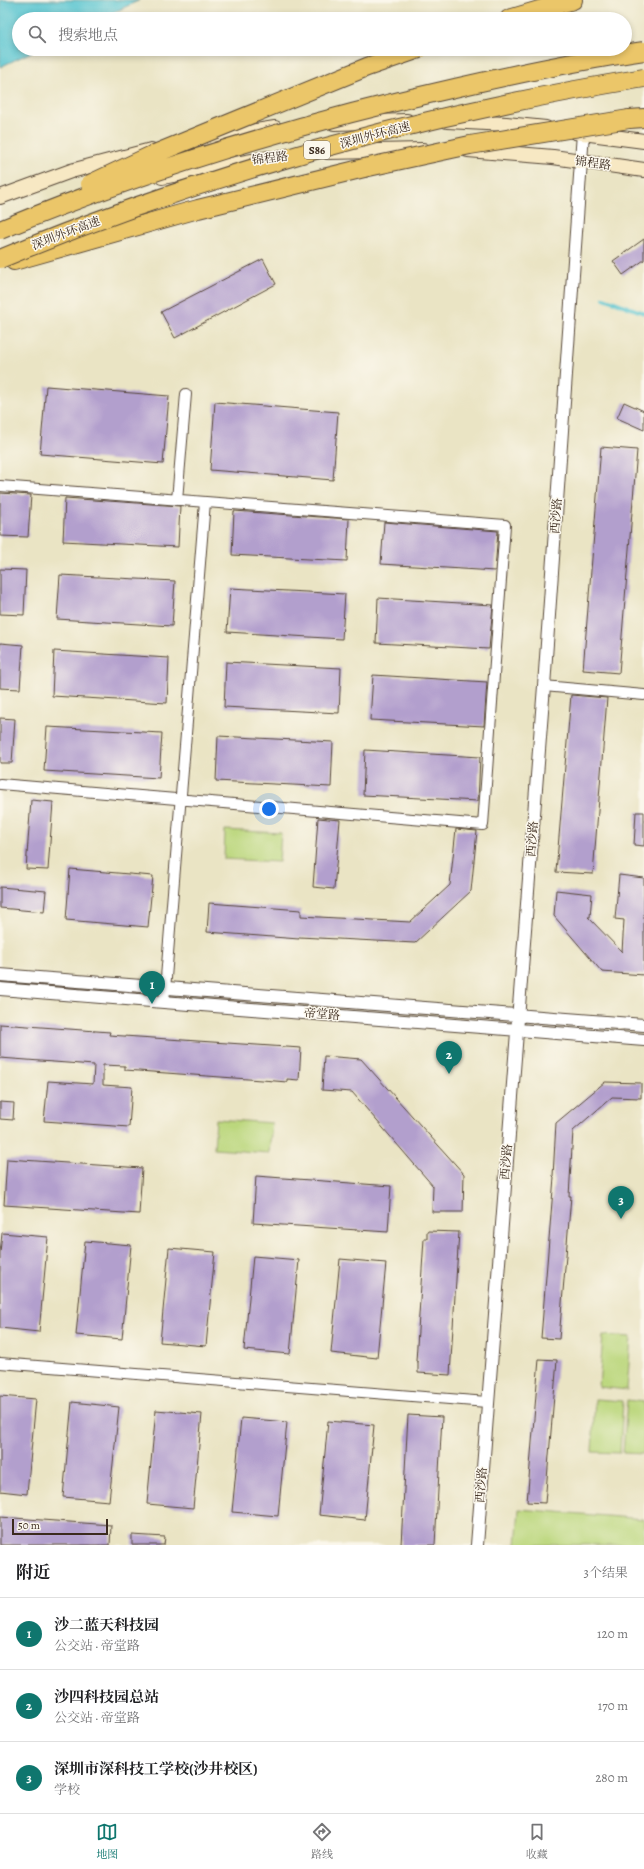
<!DOCTYPE html>
<html lang="zh">
<meta charset="utf-8">
<style>
:root{--surface:#fff;--page:#f2f2f2;--text:#202124;--muted:#757577;--line:#e0e0e0;--accent:#0f766e}
body{margin:0;font-family:Alegreya,"Noto Serif SC",serif;background:var(--page);color:var(--text)}
.scale{position:absolute;left:12px;bottom:10px;width:96px;box-sizing:border-box;padding-left:4px;border:2px solid #3b2a1e;border-top:0;font-size:11px;line-height:14px;white-space:nowrap;color:#3b2a1e;-webkit-text-stroke:3px #fbf7ec;paint-order:stroke}
.you{position:absolute;left:269px;top:809px;width:14px;height:14px;margin:-10px;border:3px solid #fff;border-radius:50%;background:#1a73e8;box-shadow:0 0 0 6px #1a73e833}
.badge{display:grid;place-items:center;width:26px;height:26px;border-radius:50%;background:var(--accent);color:#fff;font-size:13px;font-weight:700}
.pin{position:absolute;translate:-50% -33px;filter:drop-shadow(0 1px 2px #0008)}
.pin::after{content:'';position:absolute;top:21px;width:14px;height:12px;background:inherit;clip-path:polygon(0 0,100% 0,50% 100%)}
.list{margin:0;padding:0;list-style:none}
h2{display:flex;justify-content:space-between;align-items:center;height:52px;margin:0;padding:0 16px;font-size:17px}
h2 small{font-size:13px;font-weight:400;color:var(--muted)}
.list li{display:grid;grid-template-columns:26px 1fr auto;gap:12px;align-items:center;box-sizing:border-box;height:72px;padding:0 16px;border-top:1px solid var(--line)}
.list b{display:block;font-size:15px;white-space:nowrap}
.list p{margin:0;font-size:13px;white-space:nowrap;color:var(--muted)}
.list em{font-size:13px;font-style:normal;color:var(--muted)}
.icon{flex:none;width:22px;height:22px;fill:none;stroke:currentColor;stroke-width:2;stroke-linecap:round;stroke-linejoin:round}
.map{position:relative;flex:none;width:644px;height:1545px;overflow:hidden}
.search{position:absolute;background:var(--surface);box-shadow:0 2px 6px #0003;left:12px;right:12px;top:12px;height:44px;display:flex;align-items:center;gap:10px;box-sizing:border-box;padding:0 14px;border-radius:22px;color:var(--muted);font-size:15px}
.sheet{height:268px;background:var(--surface)}
nav{display:flex;justify-content:space-around;align-items:center;box-sizing:border-box;height:56px;border-top:1px solid var(--line);background:var(--surface);font-size:11px;color:var(--muted)}
nav a{display:grid;justify-items:center;gap:2px}
nav .on{color:var(--accent)}
.map>svg:first-child{display:block}
.green{fill:#bbd77d;stroke:#7b804e}
.water{fill:#58c5d0;stroke:#4a7877}
.lines{fill:none;stroke-linecap:round;stroke-linejoin:round}
.stream{stroke:#58c5d0;stroke-width:4}
.building{fill:#b29fcd}
.minor-casing{stroke:#554637;stroke-width:12}
.tertiary-casing{stroke:#554637;stroke-width:14}
.secondary-casing{stroke:#554637;stroke-width:16}
.motorway-casing{stroke:#554637;stroke-width:20}
.minor{stroke:#fff;stroke-width:10}
.tertiary{stroke:#fff;stroke-width:12}
.secondary{stroke:#f7e8c3;stroke-width:14}
.motorway{stroke:#ebc669;stroke-width:18}
.motorway-bridge-casing{stroke:#554637;stroke-width:20;stroke-linecap:butt}
.motorway-bridge{stroke:#ebc669;stroke-width:18}
.labels{text-anchor:middle;dominant-baseline:central;stroke-width:3;stroke-linejoin:round;paint-order:stroke}
.shield{fill:#fbf7ec;stroke:#75685c;stroke-width:1}
.shield-label{font-size:11px;font-weight:bold;fill:#3b2a1e}
.street-label{font-size:12px;fill:#3b2a1e;stroke:#fbf7ec}
</style>
<div class="map">
<svg width="644" height="1545" viewBox="0 0 644 1545">
<rect width="100%" height="100%" fill="#fbf7ec"/>
<filter id="ink" filterUnits="userSpaceOnUse"><feTurbulence type="fractalNoise" baseFrequency=".025" numOctaves="2"/><feDisplacementMap in="SourceGraphic" scale="8" xChannelSelector="R" yChannelSelector="G"/><feConvolveMatrix kernelMatrix="1 2 1 2 8 2 1 2 1" color-interpolation-filters="sRGB"/></filter>
<filter id="wash" filterUnits="userSpaceOnUse"><feTurbulence type="fractalNoise" baseFrequency=".012" numOctaves="4" result="noise"/><feDisplacementMap in="SourceGraphic" scale="16" xChannelSelector="R" yChannelSelector="G"/><feGaussianBlur stdDeviation="0.9" result="paint"/><feColorMatrix in="noise" values="0 0 0 0 0 0 0 0 0 0 0 0 0 0 0 0 0 1.4 0 .05"/><feComposite in="paint" operator="in"/></filter>
<g filter="url(#wash)">
<rect width="100%" height="100%" fill="#eae4c4"/>
<path class="green" d="M 225,830 L 281,833 L 279,862 L 224,859 Z
M 216,1119 L 272,1123 L 269,1153 L 214,1149 Z
M 603,1335 L 631,1337 L 627,1390 L 599,1387 Z
M 595,1399 L 623,1401 L 620,1453 L 592,1452 Z
M 627,1400 L 644,1402 L 644,1454 L 623,1453 Z
M 519,1509 L 644,1519 L 644,1545 L 516,1545 Z"/>
<path class="water" d="M 0,0 L 140,0 L 100,19 L 19,19 L 19,49 L 38,49 L 0,67 Z"/>
<g class="lines">
<path class="stream" d="M 604,298 L 644,313"/>
</g>
<g id="blocks">
<path class="building" d="M 644,239 L 644,260 L 623,275 L 613,261 Z
M 263,259 L 276,284 L 175,338 L 161,312 Z
M 46,386 L 169,396 L 163,464 L 40,454 Z
M 215,402 L 338,412 L 333,480 L 210,470 Z
M 624,402 L 644,411 L 644,430 L 617,418 Z
M 601,447 L 637,450 L 619,673 L 583,670 Z
M 0,493 L 31,495 L 28,537 L 0,536 Z
M 65,498 L 180,506 L 178,547 L 63,541 Z
M 234,511 L 349,519 L 347,561 L 232,555 Z
M 384,522 L 498,531 L 495,571 L 381,564 Z
M 0,569 L 26,570 L 24,615 L 0,614 Z
M 60,575 L 175,581 L 172,626 L 57,619 Z
M 230,588 L 345,594 L 342,639 L 227,632 Z
M 378,598 L 493,605 L 489,649 L 376,643 Z
M 0,643 L 23,645 L 20,689 L 0,688 Z
M 54,651 L 169,658 L 167,703 L 52,696 Z
M 226,662 L 341,668 L 339,713 L 224,707 Z
M 373,675 L 487,682 L 484,726 L 370,720 Z
M 571,695 L 607,698 L 593,874 L 556,872 Z
M 0,718 L 15,719 L 12,763 L 0,763 Z
M 47,727 L 162,733 L 159,778 L 44,771 Z
M 218,736 L 333,742 L 331,787 L 216,781 Z
M 365,750 L 480,757 L 478,801 L 363,795 Z
M 31,800 L 53,802 L 48,870 L 26,869 Z
M 636,812 L 644,812 L 644,846 L 634,845 Z
M 318,818 L 340,820 L 334,889 L 313,887 Z
M 456,829 L 477,831 L 471,891 L 415,943 L 299,937 L 299,939 L 207,932 L 209,903 L 301,910 L 301,916 L 410,922 L 450,885 Z
M 70,869 L 153,876 L 148,927 L 66,920 Z
M 619,875 L 644,878 L 644,975 L 602,972 L 554,916 L 556,890 L 592,894 L 590,917 L 588,917 L 622,952 L 624,920 L 615,919 Z
M 0,887 L 46,891 L 44,912 L 0,908 Z
M 0,1024 L 110,1032 L 109,1035 L 301,1048 L 299,1080 L 287,1079 L 287,1082 L 275,1081 L 125,1070 L 125,1066 L 103,1065 L 103,1085 L 132,1087 L 129,1127 L 44,1121 L 48,1081 L 93,1084 L 94,1065 L 0,1058 Z
M 324,1056 L 361,1059 L 464,1174 L 463,1212 L 432,1212 L 433,1186 L 352,1092 L 322,1090 Z
M 605,1082 L 641,1083 L 641,1098 L 612,1097 L 573,1131 L 569,1196 L 571,1196 L 559,1339 L 541,1338 L 554,1177 L 553,1176 L 556,1123 Z
M 0,1102 L 14,1103 L 13,1120 L 0,1119 Z
M 7,1159 L 142,1168 L 139,1214 L 4,1205 Z
M 256,1176 L 391,1186 L 388,1232 L 253,1223 Z
M 427,1231 L 459,1232 L 450,1375 L 418,1373 L 418,1362 L 416,1361 L 424,1239 L 427,1239 Z
M 2,1233 L 48,1237 L 39,1332 L 0,1328 L 0,1253 Z
M 85,1241 L 131,1245 L 122,1339 L 76,1335 Z
M 169,1248 L 215,1252 L 206,1346 L 160,1342 Z
M 253,1256 L 299,1260 L 290,1354 L 244,1350 Z
M 340,1259 L 386,1263 L 377,1358 L 331,1353 Z
M 539,1359 L 557,1360 L 545,1503 L 527,1502 Z
M 0,1396 L 36,1399 L 27,1494 L 0,1491 Z
M 72,1402 L 119,1407 L 109,1501 L 63,1497 Z
M 156,1410 L 202,1414 L 193,1508 L 147,1504 Z
M 408,1415 L 442,1417 L 435,1545 L 401,1545 Z
M 241,1418 L 287,1422 L 278,1516 L 232,1512 Z
M 328,1421 L 374,1425 L 365,1520 L 319,1515 Z
M 0,1517 L 111,1525 L 110,1545 L 0,1545 Z
M 132,1535 L 165,1537 L 164,1545 L 132,1545 Z"/>
</g>
</g>
<g filter="url(#ink)">
<use href="#blocks" fill-opacity="0" stroke="#554637" stroke-width="1"/>
<g class="lines">
<g class="minor-casing">
<path id="minor" d="M 0,486 L 505,525 L 483,825 L 0,784
M 177,500 L 186,394
M 544,686 L 644,695
M 164,1002 L 205,502
M 0,1363 L 487,1402"/>
</g>
<g class="tertiary-casing">
<path id="tertiary" d="M 0,975 L 644,1025
M 0,989 L 644,1040
M 477,1545 L 544,686 L 583,133"/>
</g>
<g class="secondary-casing">
<path id="secondary" d="M 447,121 L 506,124 L 546,128
M 334,123 L 407,121
M 575,132 L 644,141
M 205,139 L 275,128
M 468,150 L 553,157 L 644,170
M 328,152 L 423,150
M 162,177 L 268,158
M 0,197 L 71,171 L 151,150"/>
</g>
<g class="motorway-casing">
<path id="motorway" d="M 509,19 L 573,0
M 629,119 L 644,118
M 14,261 L 198,209 L 364,168"/>
</g>
<use href="#minor" class="minor"/>
<use href="#tertiary" class="tertiary"/>
<use href="#secondary" class="secondary"/>
<use href="#motorway" class="motorway"/>
<g class="motorway-bridge-casing">
<path id="motorway-bridge" d="M 364,168 L 470,145 L 629,119
M 90,184 L 152,155 L 367,67 L 419,49
M 0,230 C 148,169 303,122 459,87 C 520,73 582,60 644,51
M 0,259 C 206,173 424,114 644,78"/>
</g>
<use href="#motorway-bridge" class="motorway-bridge"/>
</g>
</g>
<g class="labels">
<rect class="shield" x="304" y="141" width="26" height="18" rx="3"/>
<g class="shield-label">
<text x="317" y="150">S86</text>
</g>
<g class="street-label">
<text transform="translate(375 135) rotate(-15)">深圳外环高速</text>
<text transform="translate(270 158) rotate(-7)">锦程路</text>
<text transform="translate(593 163) rotate(8)">锦程路</text>
<text transform="translate(66 233) rotate(-21)">深圳外环高速</text>
<text transform="translate(556 516) rotate(-86)">西沙路</text>
<text transform="translate(532 839) rotate(-86)">西沙路</text>
<text transform="translate(322 1014) rotate(4)">帝堂路</text>
<text transform="translate(506 1162) rotate(-85)">西沙路</text>
<text transform="translate(481 1485) rotate(-86)">西沙路</text>
</g>
</g>
</svg>
<div class="scale">50 m</div>
<div class="you"></div>
<div class="pin badge" style="left:152px;top:1004px">1</div>
<div class="pin badge" style="left:449px;top:1074px">2</div>
<div class="pin badge" style="left:621px;top:1219px">3</div>
<div class="search"><svg class="icon" aria-label="search" viewBox="0 0 24 24"><circle cx="10" cy="10" r="6"/><path d="M15 15l6 6"/></svg>搜索地点</div>
</div>
<section class="sheet">
<h2>附近<small>3个结果</small></h2>
<ul class="list">
<li><span class="badge">1</span><div><b>沙二蓝天科技园</b><p>公交站 · 帝堂路</p></div><em>120 m</em></li>
<li><span class="badge">2</span><div><b>沙四科技园总站</b><p>公交站 · 帝堂路</p></div><em>170 m</em></li>
<li><span class="badge">3</span><div><b>深圳市深科技工学校(沙井校区)</b><p>学校</p></div><em>280 m</em></li>
</ul>
</section>
<nav>
<a class="on"><svg class="icon" aria-label="map" viewBox="0 0 24 24"><path d="M3 6l6-2 6 2 6-2v14l-6 2-6-2-6 2zM9 4v14M15 6v14"/></svg>地图</a>
<a><svg class="icon" aria-label="directions" viewBox="0 0 24 24"><path d="M12 3l9 9-9 9-9-9zM9 14v-3h6M13 9l2 2-2 2"/></svg>路线</a>
<a><svg class="icon" aria-label="saved" viewBox="0 0 24 24"><path d="M7 4h10v16l-5-4-5 4z"/></svg>收藏</a>
</nav>
